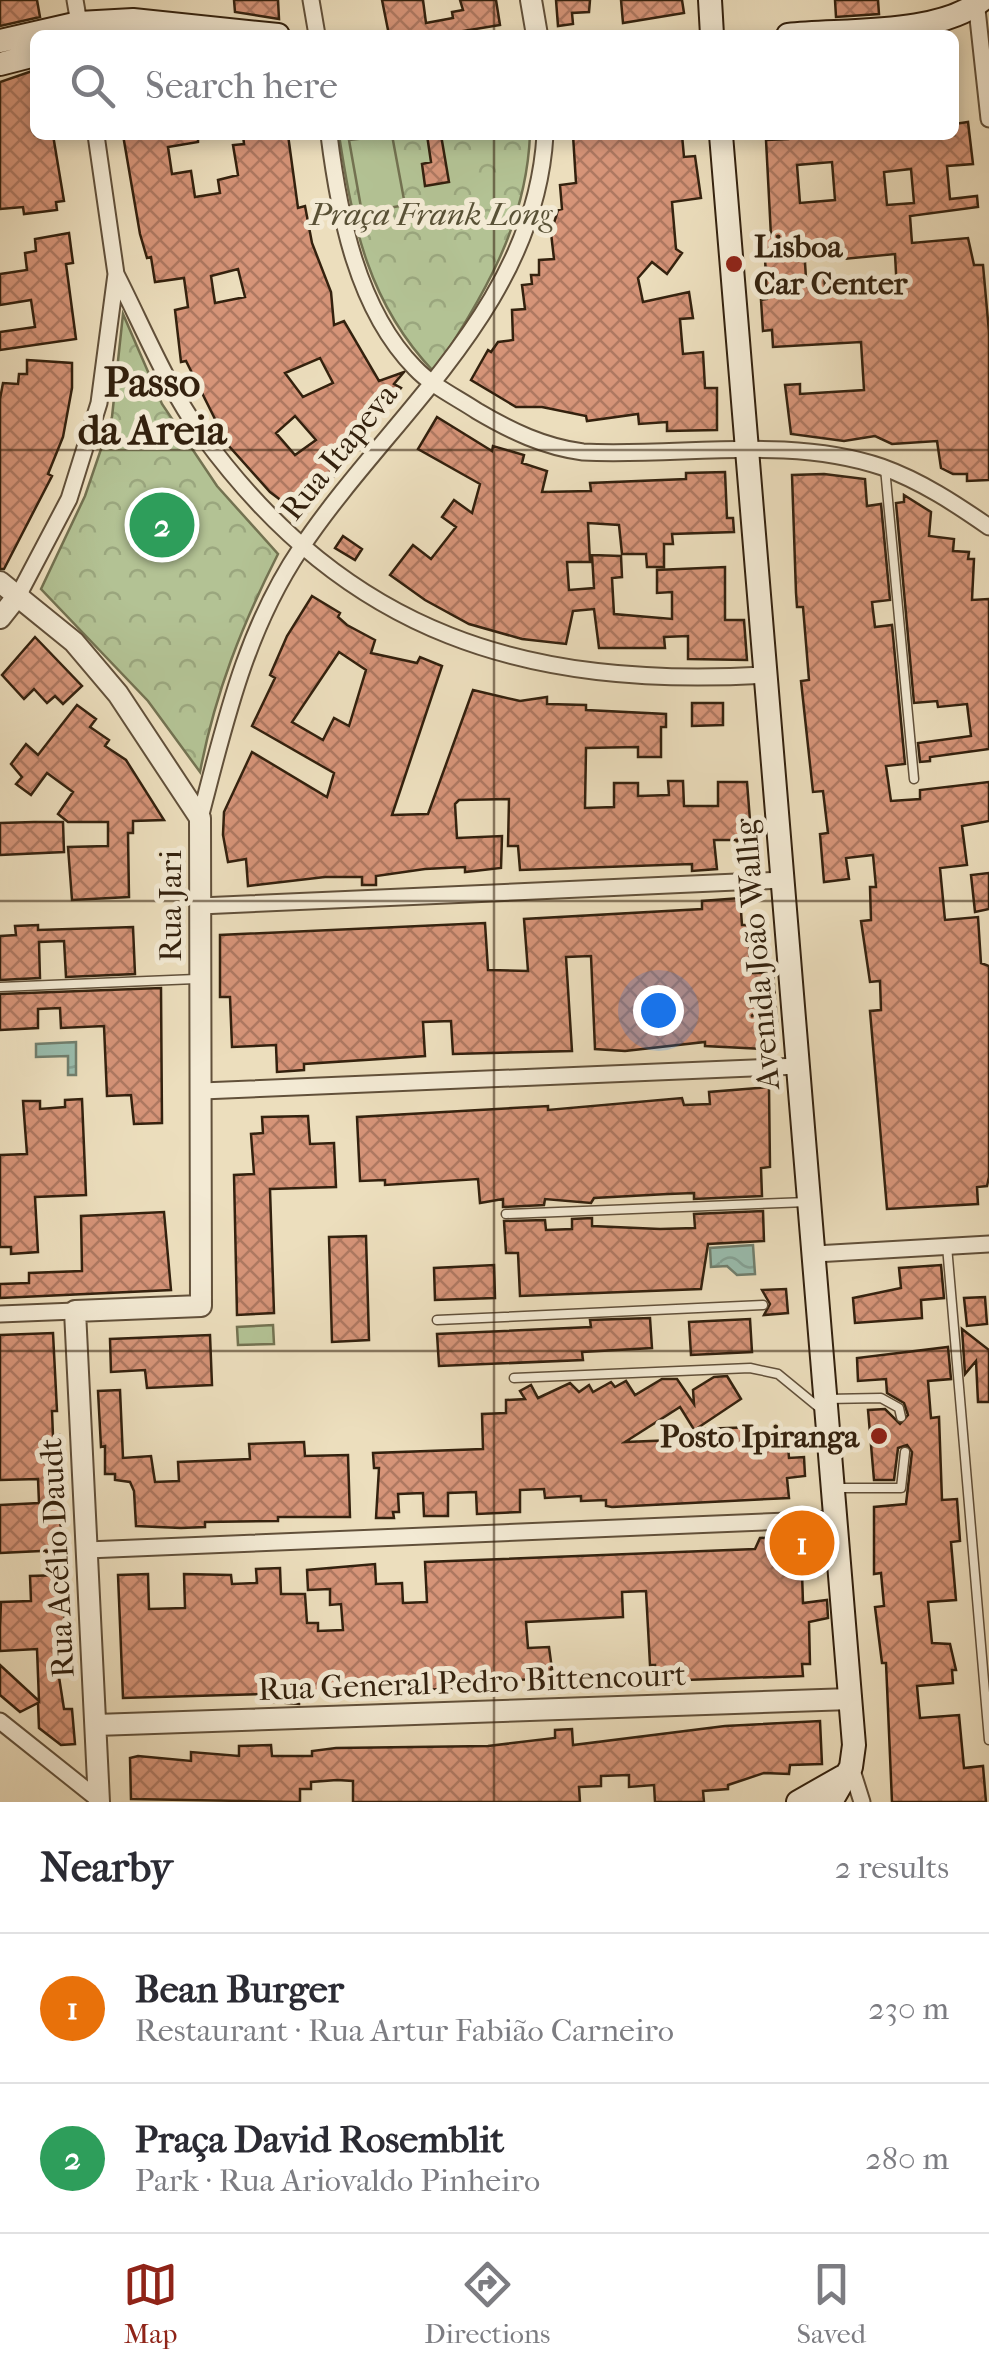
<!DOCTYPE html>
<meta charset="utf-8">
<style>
:root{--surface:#fff;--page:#f7f7f7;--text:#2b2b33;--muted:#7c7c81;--line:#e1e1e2;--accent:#8f2418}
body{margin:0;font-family:"IM FELL French Canon",serif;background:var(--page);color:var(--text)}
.you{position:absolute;left:658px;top:1010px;width:35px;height:35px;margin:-25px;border:8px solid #fff;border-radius:50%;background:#1a73e8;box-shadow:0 0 0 15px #1a73e833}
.badge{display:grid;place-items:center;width:65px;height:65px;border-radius:50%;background:var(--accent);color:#fff;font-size:32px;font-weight:700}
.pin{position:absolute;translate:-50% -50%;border:5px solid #fff;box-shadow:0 2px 10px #0006}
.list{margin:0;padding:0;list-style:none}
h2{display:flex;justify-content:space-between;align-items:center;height:130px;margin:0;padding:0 40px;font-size:42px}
h2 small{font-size:32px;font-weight:400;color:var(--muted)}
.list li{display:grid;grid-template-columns:65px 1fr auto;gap:30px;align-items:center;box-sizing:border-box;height:150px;padding:0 40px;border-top:2px solid var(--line)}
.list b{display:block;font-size:38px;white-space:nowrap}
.list p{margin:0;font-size:32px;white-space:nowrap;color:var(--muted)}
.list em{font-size:32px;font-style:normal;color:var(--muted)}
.icon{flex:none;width:55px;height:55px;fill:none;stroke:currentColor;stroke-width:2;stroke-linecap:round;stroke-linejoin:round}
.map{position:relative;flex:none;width:989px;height:1802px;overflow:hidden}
.search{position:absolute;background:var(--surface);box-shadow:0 5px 15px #0003;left:30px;right:30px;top:30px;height:110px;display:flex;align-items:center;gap:25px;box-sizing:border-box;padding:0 35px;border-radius:15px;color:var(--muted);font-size:38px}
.sheet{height:430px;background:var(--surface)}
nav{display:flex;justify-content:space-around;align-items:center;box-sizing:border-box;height:140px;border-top:2px solid var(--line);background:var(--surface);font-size:28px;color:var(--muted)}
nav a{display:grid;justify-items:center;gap:5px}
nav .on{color:var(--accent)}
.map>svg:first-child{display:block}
.forest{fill:url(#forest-crowns);stroke:#737251;stroke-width:2.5}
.garden{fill:#b3c294;stroke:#737251;stroke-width:2.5}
.water{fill:url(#water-waves);stroke:#707e6d;stroke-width:2.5}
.building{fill:url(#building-cross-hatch);stroke:#33210e;stroke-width:2.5;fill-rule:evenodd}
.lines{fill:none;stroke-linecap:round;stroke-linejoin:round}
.service-casing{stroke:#61503a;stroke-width:11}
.minor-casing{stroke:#61503a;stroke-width:19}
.tertiary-casing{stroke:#61503a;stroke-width:24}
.secondary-casing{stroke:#33210e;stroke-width:26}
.service{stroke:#f3ead4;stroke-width:8}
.minor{stroke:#f3ead4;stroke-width:15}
.tertiary{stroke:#f3ead4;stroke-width:20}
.secondary{stroke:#f3ead4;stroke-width:22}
.grid{fill:none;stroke:#33210e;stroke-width:2.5;stroke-opacity:0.55}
.poi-dot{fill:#8f2418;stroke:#f3ead4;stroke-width:4}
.labels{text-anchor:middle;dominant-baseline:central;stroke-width:10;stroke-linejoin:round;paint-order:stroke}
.park-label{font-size:32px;font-style:italic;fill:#595136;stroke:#f3ead4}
.poi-label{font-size:32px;font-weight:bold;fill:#33210e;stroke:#f3ead4;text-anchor:start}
.street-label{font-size:32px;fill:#33210e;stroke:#f3ead4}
.district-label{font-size:42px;font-weight:bold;fill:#33210e;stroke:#f3ead4}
</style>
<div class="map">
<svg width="989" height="1802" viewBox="0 0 989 1802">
<defs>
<pattern id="forest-crowns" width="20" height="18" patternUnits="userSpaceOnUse" patternTransform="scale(2.5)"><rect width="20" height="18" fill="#b3c294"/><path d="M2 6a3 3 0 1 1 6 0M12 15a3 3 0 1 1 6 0" fill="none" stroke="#9aa67e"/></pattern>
<pattern id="water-waves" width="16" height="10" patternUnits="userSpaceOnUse" patternTransform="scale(2.5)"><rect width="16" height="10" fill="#99bcad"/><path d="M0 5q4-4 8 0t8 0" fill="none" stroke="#84a194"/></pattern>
<pattern id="building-cross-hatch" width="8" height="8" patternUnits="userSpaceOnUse" patternTransform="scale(2.5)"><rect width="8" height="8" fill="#d69478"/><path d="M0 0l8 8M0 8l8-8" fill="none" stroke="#ae7861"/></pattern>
</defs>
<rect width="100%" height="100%" fill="#ecdebd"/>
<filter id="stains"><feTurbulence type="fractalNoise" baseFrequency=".002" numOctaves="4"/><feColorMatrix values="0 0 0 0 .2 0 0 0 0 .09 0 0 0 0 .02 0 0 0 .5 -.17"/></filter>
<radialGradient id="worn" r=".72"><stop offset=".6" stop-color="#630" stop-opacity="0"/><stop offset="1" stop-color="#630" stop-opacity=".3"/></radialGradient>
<path class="forest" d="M 339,135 L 530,135 C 526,227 483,296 434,372 C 368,303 353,226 339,135 Z
M 123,314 L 162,404 L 217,486 L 278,554 C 242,625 215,693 200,772 L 148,701 L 41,589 L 85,496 L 112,417 Z"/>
<path class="garden" d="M 392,135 L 405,205 L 362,213 L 349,140 Z
M 273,1325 L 274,1344 L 238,1345 L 237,1327 Z"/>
<path class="water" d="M 76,1042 L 76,1075 L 68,1075 L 68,1056 L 36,1057 L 36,1044 Z
M 753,1245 L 755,1274 L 737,1275 L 727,1266 L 711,1267 L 710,1248 Z"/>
<path class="building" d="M 0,0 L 37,0 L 40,17 L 0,26 Z
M 234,0 L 278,0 L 279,19 L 235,12 Z
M 382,0 L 423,0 L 426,23 L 453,18 L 452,12 L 463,10 L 460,0 L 496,0 L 500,25 L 439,35 L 389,35 Z
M 556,0 L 590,0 L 589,12 L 572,13 L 573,24 L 558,26 Z
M 621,0 L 682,0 L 684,13 L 623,23 Z
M 835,0 L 878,0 L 879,14 L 836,17 Z
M 35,70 L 35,135 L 53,135 L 64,201 L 56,202 L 57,210 L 24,214 L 23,207 L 0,209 L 0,82 Z
M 968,122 L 973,164 L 947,166 L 950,199 L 977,196 L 978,207 L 910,216 L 912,243 L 968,238 L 974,265 L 983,265 L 989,332 L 989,480 L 967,481 L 967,474 L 953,474 L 941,468 L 937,441 L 892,444 L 875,436 L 844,441 L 791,434 L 785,385 L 800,384 L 800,394 L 864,390 L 861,342 L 773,347 L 772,330 L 763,331 L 761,300 L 767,299 L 764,237 L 771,236 L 766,140 L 788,139 L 788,135 L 954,135 L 954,124 ZM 832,162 L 835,200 L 800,203 L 797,165 ZM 911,169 L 914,203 L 887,205 L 884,172 ZM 828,245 L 833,260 L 895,254 L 897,292 L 836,295 L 836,285 L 825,286 L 824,276 L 806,278 L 804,247 Z
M 123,135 L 198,135 L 198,142 L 168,147 L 172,174 L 191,171 L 195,197 L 220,193 L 218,180 L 238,175 L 233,145 L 244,144 L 243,135 L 288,135 L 298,208 L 305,206 L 312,243 L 331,292 L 334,325 L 344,321 L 379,381 L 404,372 L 394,384 L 401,388 L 303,517 L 270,492 L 228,445 L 186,361 L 181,362 L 175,310 L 188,307 L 184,278 L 155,282 L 151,257 L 147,258 L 140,234 ZM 238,269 L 245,297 L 215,303 L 211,276 ZM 320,358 L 333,383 L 303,397 L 285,373 ZM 295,416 L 316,440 L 295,455 L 276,433 Z
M 427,135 L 441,135 L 449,182 L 425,186 L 422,164 L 431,162 Z
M 573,135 L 682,135 L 684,157 L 695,156 L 701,198 L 672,202 L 676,249 L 682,253 L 667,274 L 652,262 L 638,278 L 643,302 L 689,292 L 693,318 L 680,319 L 683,354 L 703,352 L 705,388 L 717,388 L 717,430 L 667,431 L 667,422 L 639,424 L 638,414 L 587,421 L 586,416 L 542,407 L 516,407 L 471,380 L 488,350 L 491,352 L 498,342 L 513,340 L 512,310 L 525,309 L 522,285 L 532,284 L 531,275 L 539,275 L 539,260 L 554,259 L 551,233 L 558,210 L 562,209 L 560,185 L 576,183 Z
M 69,233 L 73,263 L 66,264 L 76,339 L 0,350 L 0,332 L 35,327 L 31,300 L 0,305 L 0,274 L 27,270 L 25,253 L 36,251 L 35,239 Z
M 27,360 L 72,363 L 72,388 L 63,437 L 48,474 L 52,476 L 4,569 L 0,569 L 0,399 L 3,383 L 18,384 L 19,374 L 27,374 Z
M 437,417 L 492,451 L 493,446 L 524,455 L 522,463 L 547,471 L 542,492 L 591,491 L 590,483 L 686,479 L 686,473 L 725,472 L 727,518 L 733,518 L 734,532 L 672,534 L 673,544 L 664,544 L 664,567 L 647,567 L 646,554 L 622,554 L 619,525 L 588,523 L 590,562 L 567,562 L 569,590 L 594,588 L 592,555 L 621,556 L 622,577 L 612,578 L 614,614 L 672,619 L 672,592 L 657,593 L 657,570 L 725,567 L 725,620 L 744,620 L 747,660 L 688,659 L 688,636 L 664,637 L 665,648 L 599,648 L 594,609 L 573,611 L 566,644 L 522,639 L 469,624 L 425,600 L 390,575 L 413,545 L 431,559 L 456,527 L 442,517 L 454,500 L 472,513 L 480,484 L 418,449 Z
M 824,474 L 865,479 L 867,506 L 881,504 L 890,600 L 872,602 L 875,627 L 892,625 L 905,764 L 886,766 L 891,801 L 920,799 L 920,790 L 989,782 L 989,821 L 962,826 L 967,865 L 940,868 L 945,920 L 978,917 L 981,963 L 989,966 L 989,1177 L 987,1186 L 977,1187 L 978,1204 L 887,1209 L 870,1011 L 881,1010 L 880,981 L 870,982 L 861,921 L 871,920 L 870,887 L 876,887 L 873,855 L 846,858 L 849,879 L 824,882 L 820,834 L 828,833 L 823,791 L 813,792 L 801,681 L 809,680 L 803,607 L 797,607 L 796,593 L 792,475 Z
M 904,495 L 931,512 L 929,536 L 954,539 L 953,551 L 969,552 L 968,559 L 974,559 L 972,600 L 989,599 L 989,749 L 930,757 L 930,761 L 920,762 L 918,743 L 971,736 L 967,704 L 938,707 L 937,701 L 914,703 L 896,503 L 904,502 Z
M 343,536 L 362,549 L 355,560 L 335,548 Z
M 312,596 L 340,613 L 338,617 L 347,625 L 375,640 L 371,653 L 417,663 L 420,657 L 442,666 L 392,815 L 428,814 L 473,690 L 520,701 L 547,697 L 547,704 L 586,705 L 586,710 L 666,714 L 666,727 L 661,727 L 661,757 L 638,757 L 638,747 L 586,748 L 585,808 L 614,807 L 614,783 L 638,783 L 638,796 L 669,795 L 668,781 L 683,781 L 684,806 L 718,806 L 718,782 L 747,782 L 751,833 L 741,833 L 741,840 L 714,840 L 717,869 L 692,871 L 692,864 L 520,870 L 518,846 L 508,846 L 509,799 L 459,800 L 455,804 L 457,838 L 502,836 L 501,868 L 465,872 L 465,867 L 425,869 L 376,876 L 376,885 L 362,885 L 362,877 L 325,877 L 248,886 L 246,859 L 228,862 L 223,835 L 224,812 L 252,752 L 327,797 L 334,773 L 252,726 L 275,678 L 270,675 L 287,636 ZM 339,652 L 366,670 L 349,726 L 334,718 L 323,740 L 292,722 Z
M 35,637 L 82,686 L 63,704 L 55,696 L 47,703 L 34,689 L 24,699 L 2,675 Z
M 692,703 L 723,703 L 723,725 L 692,726 Z
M 77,705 L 96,719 L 90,727 L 109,740 L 105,746 L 126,760 L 164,820 L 133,821 L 133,833 L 128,833 L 129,897 L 72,900 L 68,847 L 108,846 L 108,822 L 68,822 L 58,814 L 73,792 L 47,773 L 31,795 L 16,784 L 22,777 L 11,764 L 26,744 L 38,755 Z
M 34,822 L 63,822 L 64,852 L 0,855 L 0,823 Z
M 989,873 L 989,909 L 975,912 L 971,875 Z
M 740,898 L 742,925 L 749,925 L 750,973 L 773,973 L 777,1021 L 763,1021 L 764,1049 L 705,1046 L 705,1042 L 625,1051 L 595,1049 L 591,956 L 566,957 L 572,1051 L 453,1054 L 451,1021 L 423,1022 L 425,1056 L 304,1064 L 304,1070 L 277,1072 L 276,1045 L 232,1047 L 230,997 L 220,997 L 220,935 L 485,923 L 488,970 L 528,971 L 524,919 L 702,909 L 702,901 Z
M 38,925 L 38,930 L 133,927 L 135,974 L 66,977 L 64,941 L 39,942 L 40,978 L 0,980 L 0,936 L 16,935 L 15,926 Z
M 161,988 L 162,1123 L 134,1124 L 131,1095 L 107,1096 L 104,1026 L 61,1028 L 60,1008 L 38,1009 L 38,1028 L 0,1030 L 0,994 Z
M 769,1087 L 770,1167 L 761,1168 L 762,1196 L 694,1199 L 694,1193 L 668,1194 L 594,1198 L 591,1203 L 545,1199 L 544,1205 L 503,1207 L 503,1199 L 480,1203 L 478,1179 L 385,1185 L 385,1180 L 360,1181 L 357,1117 L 548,1106 L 548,1110 L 682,1098 L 684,1105 L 710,1104 L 709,1092 Z
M 82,1099 L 86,1195 L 35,1197 L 38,1252 L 11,1254 L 11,1247 L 0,1247 L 0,1155 L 27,1154 L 23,1101 L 40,1101 L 40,1109 L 65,1107 L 65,1100 Z
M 308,1116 L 310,1144 L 334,1143 L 336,1187 L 270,1189 L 274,1313 L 237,1315 L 234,1175 L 254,1174 L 251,1134 L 263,1133 L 262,1117 Z
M 763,1211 L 764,1241 L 708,1244 L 701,1289 L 520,1296 L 518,1253 L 506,1253 L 504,1221 L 545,1220 L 546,1230 L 572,1229 L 572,1219 L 592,1218 L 592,1226 L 660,1229 L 695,1228 L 694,1214 Z
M 164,1212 L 171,1290 L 0,1298 L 0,1284 L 29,1283 L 29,1273 L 82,1271 L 81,1216 Z
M 366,1236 L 369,1340 L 332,1342 L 329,1237 Z
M 494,1265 L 495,1298 L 435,1300 L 434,1268 Z
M 941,1265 L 944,1298 L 921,1300 L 922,1318 L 855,1323 L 853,1298 L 901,1288 L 899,1268 Z
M 786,1289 L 788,1313 L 764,1315 L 770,1304 L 762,1290 Z
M 985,1297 L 987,1324 L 967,1326 L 964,1298 Z
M 650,1318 L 652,1348 L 582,1352 L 583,1360 L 439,1366 L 437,1334 L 591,1327 L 590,1320 Z
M 750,1319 L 752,1352 L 691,1355 L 689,1322 Z
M 962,1329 L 989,1350 L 989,1402 L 978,1402 L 976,1361 L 965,1374 Z
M 53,1333 L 57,1411 L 52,1411 L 53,1436 L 59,1435 L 61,1550 L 0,1553 L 0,1505 L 39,1503 L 38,1479 L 0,1480 L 0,1335 Z
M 210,1335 L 212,1385 L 147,1388 L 145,1370 L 111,1372 L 110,1339 Z
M 948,1347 L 951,1379 L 928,1381 L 931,1418 L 939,1417 L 942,1500 L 957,1499 L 960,1541 L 951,1542 L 956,1600 L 928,1602 L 932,1643 L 950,1644 L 956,1670 L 952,1670 L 953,1683 L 917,1686 L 920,1718 L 959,1715 L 964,1768 L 983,1766 L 986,1802 L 892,1802 L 886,1663 L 882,1663 L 875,1607 L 884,1606 L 881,1573 L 874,1574 L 874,1507 L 906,1504 L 912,1452 L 907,1445 L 898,1448 L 894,1480 L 874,1480 L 868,1410 L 885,1409 L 900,1424 L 908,1415 L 904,1403 L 887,1393 L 886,1379 L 858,1381 L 857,1358 Z
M 727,1376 L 741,1399 L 696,1429 L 757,1427 L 757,1436 L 787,1435 L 789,1458 L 804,1457 L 805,1476 L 787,1478 L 789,1498 L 612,1507 L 606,1506 L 606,1500 L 581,1501 L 581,1496 L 545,1498 L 544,1489 L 520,1490 L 520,1512 L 477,1514 L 476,1492 L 448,1493 L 448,1516 L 424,1516 L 423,1493 L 398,1494 L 399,1512 L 393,1512 L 394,1518 L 376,1518 L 379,1468 L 374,1468 L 373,1453 L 483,1449 L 482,1414 L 506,1413 L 506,1400 L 525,1399 L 520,1391 L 531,1385 L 538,1398 L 570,1383 L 579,1392 L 589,1385 L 593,1392 L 611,1382 L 615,1387 L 626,1381 L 635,1395 L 662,1379 L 677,1379 L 694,1404 L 693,1390 L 714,1377 ZM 680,1407 L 700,1439 L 625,1442 Z
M 120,1390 L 123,1458 L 151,1456 L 155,1482 L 179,1481 L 178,1462 L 250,1459 L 249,1444 L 304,1442 L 305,1456 L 348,1455 L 350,1517 L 278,1517 L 278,1521 L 205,1522 L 205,1527 L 181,1528 L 136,1526 L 134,1491 L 130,1482 L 115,1480 L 115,1474 L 105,1474 L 105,1446 L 101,1447 L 98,1391 Z
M 820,1536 L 823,1572 L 802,1573 L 803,1603 L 827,1600 L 828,1618 L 809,1622 L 810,1664 L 802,1664 L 803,1676 L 656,1681 L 655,1665 L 650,1665 L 646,1591 L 622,1592 L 623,1617 L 526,1622 L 528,1648 L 549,1647 L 553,1677 L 547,1679 L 504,1680 L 504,1687 L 299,1694 L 299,1704 L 262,1701 L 261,1694 L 123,1698 L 118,1575 L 148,1574 L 149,1609 L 185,1608 L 184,1574 L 231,1575 L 232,1584 L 257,1583 L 256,1569 L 280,1568 L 281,1594 L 305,1594 L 307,1623 L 318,1623 L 318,1631 L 343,1630 L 341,1604 L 330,1605 L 330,1589 L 308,1590 L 307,1570 L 375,1564 L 376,1584 L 402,1583 L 403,1603 L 427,1602 L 425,1562 L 755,1549 L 760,1538 Z
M 61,1575 L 68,1660 L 66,1676 L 59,1677 L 64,1709 L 72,1709 L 75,1744 L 61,1745 L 39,1728 L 38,1703 L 20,1712 L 0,1695 L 0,1665 L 39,1701 L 37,1649 L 0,1651 L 0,1627 L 1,1602 L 31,1601 L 30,1576 Z
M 820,1721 L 822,1764 L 790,1765 L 789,1774 L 764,1773 L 728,1785 L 728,1789 L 703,1791 L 704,1802 L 655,1802 L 654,1785 L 629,1787 L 629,1775 L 601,1776 L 601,1786 L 579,1787 L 580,1802 L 353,1802 L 353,1781 L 337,1780 L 311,1782 L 311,1789 L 300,1789 L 300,1802 L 131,1799 L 130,1758 L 138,1756 L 191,1761 L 191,1752 L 239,1756 L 239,1746 L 271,1745 L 272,1756 L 312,1756 L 312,1751 L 336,1748 L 488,1746 L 555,1738 L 555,1730 L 572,1729 L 573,1745 L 725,1726 Z"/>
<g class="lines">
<g class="service-casing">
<path id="service" d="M 885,468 L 914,779
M 0,987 L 196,979
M 506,1214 L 807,1202
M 947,1246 L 989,1740
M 437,1320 L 763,1305
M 514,1378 L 750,1368 L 778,1374 L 817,1406
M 827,1399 L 881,1398 L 899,1408 L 901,1417
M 837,1488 L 901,1488 L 905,1452"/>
</g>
<g class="minor-casing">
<path id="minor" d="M 75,0 L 81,35
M 311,0 L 317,35
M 976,0 L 989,119
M 329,135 C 339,214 357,309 415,368 C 432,386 456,397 477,411 C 511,431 544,447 583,452 C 681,457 787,435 882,467 C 921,481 956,504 989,527
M 116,274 C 143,327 167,387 202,435 C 348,635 526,689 766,675
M 19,594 L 69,499 L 99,403 L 116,274 L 96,135
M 200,818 C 225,723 245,631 301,548 C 390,415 535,308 545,135
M 200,906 L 782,880
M 202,1091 L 799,1066
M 815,1254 L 989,1244
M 0,1314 L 75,1311
M 87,1550 L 837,1519
M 0,1721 L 99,1800
M 851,1767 L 862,1802"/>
</g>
<g class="tertiary-casing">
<path id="tertiary" d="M 531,0 L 537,35
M 0,582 L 74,642 L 118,694 L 200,818 L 201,1306 L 75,1311 L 99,1802
M 0,618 L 19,594
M 96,1725 L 851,1699"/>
</g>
<g class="secondary-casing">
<path id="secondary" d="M 710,0 L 712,35
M 788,35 C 843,29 939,36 982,0
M 0,41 L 79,23 L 133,20 L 278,35
M 0,64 L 35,55
M 721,135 L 854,1745 L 851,1767 L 831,1802
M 798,1802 L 842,1777"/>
</g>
<use href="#service" class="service"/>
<use href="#minor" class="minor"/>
<use href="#tertiary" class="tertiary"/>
<use href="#secondary" class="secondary"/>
</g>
<path class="grid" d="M 494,0 L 494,35M 494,135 L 494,1802M 0,450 L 989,450M 0,901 L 989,901M 0,1351 L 989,1351"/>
<g class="poi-dot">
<circle cx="734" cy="264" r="10"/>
<circle cx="879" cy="1436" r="10"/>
</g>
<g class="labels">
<g class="park-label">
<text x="431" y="214">Praça Frank Long</text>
</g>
<g class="poi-label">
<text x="754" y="246">Lisboa<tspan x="754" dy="37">Car Center</tspan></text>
<text x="859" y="1436" text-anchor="end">Posto Ipiranga</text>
</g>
<g class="street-label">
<text transform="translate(339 452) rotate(-51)">Rua Itapeva</text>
<text transform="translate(170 906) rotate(-90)">Rua Jari</text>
<text transform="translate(757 954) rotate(-95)">Avenida João Wallig</text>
<text transform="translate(57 1558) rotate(-93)">Rua Acélio Daudt</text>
<text transform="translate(472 1682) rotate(-2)">Rua General Pedro Bittencourt</text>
</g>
<g class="district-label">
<text x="152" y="382">Passo<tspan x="152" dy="48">da Areia</tspan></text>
</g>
</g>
<rect width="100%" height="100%" filter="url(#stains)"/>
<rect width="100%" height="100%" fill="url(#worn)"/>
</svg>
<div class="you"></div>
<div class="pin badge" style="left:802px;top:1543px;background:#e8710a">1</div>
<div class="pin badge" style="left:162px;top:525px;background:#2e9e5b">2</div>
<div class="search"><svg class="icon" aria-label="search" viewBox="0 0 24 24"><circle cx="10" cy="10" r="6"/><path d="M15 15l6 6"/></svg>Search here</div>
</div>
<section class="sheet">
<h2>Nearby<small>2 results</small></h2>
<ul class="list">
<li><span class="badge" style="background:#e8710a">1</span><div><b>Bean Burger</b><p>Restaurant · Rua Artur Fabião Carneiro</p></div><em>230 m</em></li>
<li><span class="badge" style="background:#2e9e5b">2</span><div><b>Praça David Rosemblit</b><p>Park · Rua Ariovaldo Pinheiro</p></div><em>280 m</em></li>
</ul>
</section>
<nav>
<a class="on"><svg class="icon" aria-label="map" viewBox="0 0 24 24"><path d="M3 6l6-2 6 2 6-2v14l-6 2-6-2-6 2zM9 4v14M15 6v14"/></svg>Map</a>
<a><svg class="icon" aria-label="directions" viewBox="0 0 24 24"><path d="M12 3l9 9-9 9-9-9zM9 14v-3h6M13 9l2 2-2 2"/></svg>Directions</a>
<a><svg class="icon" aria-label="saved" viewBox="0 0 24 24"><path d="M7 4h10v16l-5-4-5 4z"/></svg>Saved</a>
</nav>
